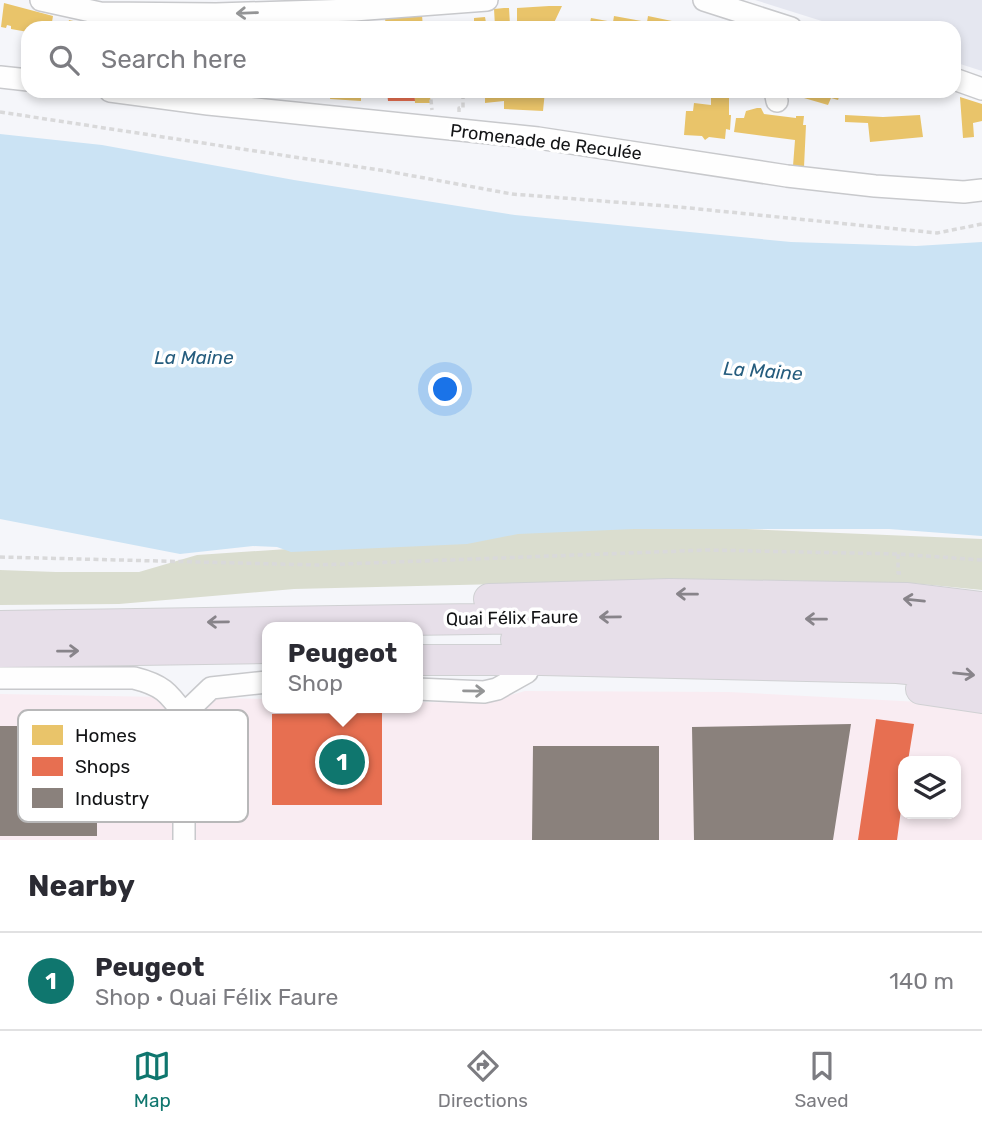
<!DOCTYPE html>
<meta charset="utf-8">
<style>
:root{--surface:#fff;--page:#f7f7f7;--text:#2b2b33;--muted:#7c7c81;--line:#e1e1e2;--accent:#0f766e}
body{margin:0;font-family:Rubik,sans-serif;background:var(--page);color:var(--text)}
.controls{position:absolute;right:21px;bottom:21px;display:grid;overflow:hidden;border-radius:14px;box-shadow:0 4px 10px #0003}
.controls button{width:63px;height:63px;display:grid;place-items:center;padding:0;border:0;border-bottom:2px solid var(--line);background:var(--surface);color:var(--text);font:35px sans-serif}
.you{position:absolute;left:446px;top:390px;width:24px;height:24px;margin:-18px;border:5px solid #fff;border-radius:50%;background:#1a73e8;box-shadow:0 0 0 10px #1a73e833}
.badge{display:grid;place-items:center;width:46px;height:46px;border-radius:50%;background:var(--accent);color:#fff;font-size:23px;font-weight:700}
.pin{position:absolute;translate:-50% -50%;border:4px solid #fff;box-shadow:0 2px 7px #0006}
.popup{position:absolute;left:262px;top:622px;width:161px;height:91px;box-sizing:border-box;display:grid;place-content:center;border-radius:14px;background:var(--surface);filter:drop-shadow(0 2px 5px #0005);font-size:23px;white-space:nowrap;color:var(--muted)}
.popup b{font-size:26px;color:var(--text)}
.popup::after{content:'';position:absolute;left:50%;top:100%;margin-left:-14px;border:14px solid transparent;border-top-color:var(--surface)}
.list{margin:0;padding:0;list-style:none}
h2{display:flex;justify-content:space-between;align-items:center;height:91px;margin:0;padding:0 28px;font-size:30px}
h2 small{font-size:23px;font-weight:400;color:var(--muted)}
.list li{display:grid;grid-template-columns:46px 1fr auto;gap:21px;align-items:center;box-sizing:border-box;height:98px;padding:0 28px;border-top:2px solid var(--line)}
.list b{display:block;font-size:26px;white-space:nowrap}
.list p{margin:0;font-size:23px;white-space:nowrap;color:var(--muted)}
.list em{font-size:23px;font-style:normal;color:var(--muted)}
.icon{flex:none;width:38px;height:38px;fill:none;stroke:currentColor;stroke-width:2;stroke-linecap:round;stroke-linejoin:round}
.map{position:relative;flex:none;width:982px;height:840px;overflow:hidden}
.search{position:absolute;background:var(--surface);box-shadow:0 4px 10px #0003;left:21px;right:21px;top:21px;height:77px;display:flex;align-items:center;gap:18px;box-sizing:border-box;padding:0 24px;border-radius:21px;color:var(--muted);font-size:26px}
.sheet{height:189px;background:var(--surface)}
nav{display:flex;justify-content:space-around;align-items:center;box-sizing:border-box;height:98px;border-top:2px solid var(--line);background:var(--surface);font-size:19px;color:var(--muted)}
nav a{display:grid;justify-items:center;gap:4px}
nav .on{color:var(--accent)}
.map>svg:first-child{display:block}
.built{fill:#e5e7f0}
.industrial{fill:#f9ecf2;fill-rule:evenodd}
.green{fill:#daddcf}
.water{fill:#cbe3f4}
.homes{fill:#e9c46a}
.shops{fill:#e76f51}
.industry{fill:#8a817c}
.lines{fill:none;stroke-linecap:round;stroke-linejoin:round}
.minor-casing{stroke:#c8c9cc;stroke-width:24}
.highway-casing{stroke:#d0d1d3;stroke-width:32}
.path{stroke:#d9d9da;stroke-width:3.5;stroke-dasharray:5 3.5;stroke-linecap:butt}
.minor{stroke:#fefefe;stroke-width:21}
.highway{stroke:#e7dfe9;stroke-width:30}
.oneway{stroke:#949596}
.oneway2{stroke:#88848a}
.labels{text-anchor:middle;dominant-baseline:central;stroke-width:7;stroke-linejoin:round;paint-order:stroke}
.street-label{font-size:18px;fill:#131416;stroke:#fff}
.water-label{font-size:19px;font-style:italic;fill:#255c7d;stroke:#fff}
.key{fill:#fff;stroke:#b8b8b9;stroke-width:2}
.key-label{font-size:19px;fill:#131416}
</style>
<div class="map">
<svg width="982" height="840" viewBox="0 0 982 840">
<rect width="100%" height="100%" fill="#f5f6fa"/>
<path class="built" d="M 755,0 L 982,0 L 982,71 L 954,62 L 954,28 L 844,28 Z"/>
<path class="industrial" d="M 525,691 L 729,692 L 959,704 L 982,708 L 982,840 L 0,840 L 0,694 L 267,699 L 267,708 L 417,708 L 417,702 L 483,703 ZM 903,761 L 956,761 L 956,814 L 903,814 Z"/>
<path class="green" d="M 604,523 L 982,539 L 982,590 L 911,583 L 704,579 L 294,589 L 119,604 L 0,605 L 0,570 L 56,572 L 139,572 L 197,555 L 439,539 Z"/>
<path class="water" d="M 0,134 L 102,145 L 294,180 L 515,215 L 791,242 L 916,246 L 982,242 L 982,536 L 889,529 L 634,529 L 518,534 L 467,544 L 291,552 L 277,547 L 253,546 L 180,554 L 0,519 Z"/>
<path class="homes" d="M 4,3 L 53,16 L 51,28 L 28,28 L 28,32 L 11,29 L 11,26 L 7,25 L 6,28 L 1,27 Z
M 549,6 L 562,6 L 552,27 L 546,24 L 517,26 L 517,8 Z
M 504,8 L 509,8 L 510,25 L 495,26 L 494,9 Z
M 354,15 L 354,21 L 363,20 L 363,28 L 319,28 L 320,17 Z
M 422,15 L 423,28 L 386,28 L 385,18 Z
M 614,16 L 647,22 L 648,16 L 691,25 L 691,28 L 589,28 L 591,18 L 613,22 Z
M 485,17 L 487,28 L 466,28 L 466,26 L 474,25 L 474,18 Z
M 69,20 L 99,27 L 99,28 L 67,28 Z
M 292,21 L 292,28 L 188,28 L 188,24 Z
M 287,91 L 320,91 L 319,98 L 286,95 Z
M 331,91 L 368,91 L 368,98 L 361,98 L 361,101 L 330,99 Z
M 414,91 L 429,91 L 431,103 L 415,103 Z
M 485,91 L 545,91 L 543,111 L 504,109 L 504,101 L 485,103 Z
M 633,91 L 669,91 L 668,98 Z
M 711,91 L 760,91 L 760,94 L 729,95 L 729,115 L 731,115 L 730,130 L 726,129 L 725,139 L 709,137 L 705,140 L 702,136 L 684,135 L 686,111 L 693,111 L 694,103 L 711,105 Z
M 806,91 L 841,91 L 838,100 L 831,98 L 828,105 L 804,98 Z
M 960,97 L 982,104 L 982,121 L 973,123 L 974,137 L 963,138 Z
M 757,108 L 761,108 L 764,114 L 796,118 L 796,116 L 804,116 L 803,125 L 806,125 L 804,167 L 793,166 L 795,140 L 734,132 L 736,118 L 744,118 L 746,111 Z
M 845,115 L 883,117 L 920,115 L 923,137 L 870,142 L 868,123 L 845,122 Z"/>
<path class="shops" d="M 387,91 L 414,91 L 415,101 L 388,101 Z
M 382,713 L 382,805 L 272,805 L 272,714 Z
M 876,719 L 914,724 L 908,761 L 903,761 L 903,795 L 897,840 L 858,840 Z"/>
<path class="industry" d="M 851,724 L 833,840 L 694,840 L 692,727 Z
M 0,726 L 97,726 L 97,736 L 108,748 L 97,759 L 97,836 L 0,836 Z
M 138,744 L 158,744 L 158,757 L 138,757 Z
M 533,746 L 659,746 L 659,840 L 532,840 Z"/>
<g class="lines">
<g class="minor-casing">
<path id="minor" d="M 41,0 L 100,13 L 216,14 L 354,10 L 487,0
M 704,0 L 791,28
M 0,77 L 28,80
M 954,79 L 982,89
M 110,91 L 208,104 L 538,138 L 787,176 L 875,186 L 964,192 L 982,190
M 775,91 L 777,101
M 0,678 L 134,678 C 162,685 168,692 184,714
M 417,689 L 484,692 L 497,689 L 527,672
M 184,714 L 184,840
M 184,714 L 211,688 L 267,682"/>
</g>
<g class="highway-casing">
<path id="highway" d="M 489,599 L 669,594 L 785,596 L 906,598 L 982,607
M 0,626 L 679,616 L 897,621 L 982,628
M 516,640 L 859,642 L 982,650
M 0,652 L 267,648
M 417,660 L 541,660 L 897,668 L 982,676
M 921,689 L 982,698"/>
</g>
<path class="path" d="M 430,91 L 432,110
M 0,112 L 386,171 L 512,194 L 679,207 L 937,233 L 982,224
M 459,112 L 459,108 L 463,108 L 463,97
M 898,554 L 898,573 L 902,573
M 0,557 L 318,565 L 707,550 L 898,554 L 982,560"/>
<use href="#minor" class="minor"/>
<use href="#highway" class="highway"/>
</g>
<defs><path id="oneway-shaft" d="M-6 0H5M1.5-3L5.5 0L1.5 3" fill="none" stroke-width="1.6" stroke-linecap="round" stroke-linejoin="round" transform="scale(1.75)"/></defs>
<g class="oneway">
<use href="#oneway-shaft" transform="translate(247 13) rotate(178)"/>
<use href="#oneway-shaft" transform="translate(474 691) rotate(1)"/>
</g>
<g class="oneway2">
<use href="#oneway-shaft" transform="translate(687 594) rotate(-179)"/>
<use href="#oneway-shaft" transform="translate(914 600) rotate(-174)"/>
<use href="#oneway-shaft" transform="translate(610 617) rotate(179)"/>
<use href="#oneway-shaft" transform="translate(816 619) rotate(-179)"/>
<use href="#oneway-shaft" transform="translate(218 622) rotate(179)"/>
<use href="#oneway-shaft" transform="translate(68 651) rotate(-1)"/>
<use href="#oneway-shaft" transform="translate(964 674) rotate(6)"/>
</g>
<g class="labels">
<g class="street-label">
<text transform="translate(546 142) rotate(7)">Promenade de Reculée</text>
<text transform="translate(512 618) rotate(-1)">Quai Félix Faure</text>
</g>
<g class="water-label">
<text x="194" y="357">La Maine</text>
<text transform="translate(763 371) rotate(4)">La Maine</text>
</g>
</g>
<rect x="18" y="710" width="230" height="112" rx="10" class="key"/>
<rect x="32" y="725" width="31" height="20" fill="#e9c46a"/>
<rect x="32" y="757" width="31" height="19" fill="#e76f51"/>
<rect x="32" y="788" width="31" height="20" fill="#8a817c"/>
<g class="key-label">
<text x="75" y="742">Homes</text>
<text x="75" y="773">Shops</text>
<text x="75" y="805">Industry</text>
</g>
</svg>
<div class="controls">
<button><svg class="icon" aria-label="layers" viewBox="0 0 24 24"><path d="M12 4l9 5-9 5-9-5zM3 14l9 5 9-5"/></svg></button>
</div>
<div class="you"></div>
<div class="pin badge" style="left:342px;top:762px">1</div>
<div class="popup"><b>Peugeot</b>Shop</div>
<div class="search"><svg class="icon" aria-label="search" viewBox="0 0 24 24"><circle cx="10" cy="10" r="6"/><path d="M15 15l6 6"/></svg>Search here</div>
</div>
<section class="sheet">
<h2>Nearby<small></small></h2>
<ul class="list">
<li><span class="badge">1</span><div><b>Peugeot</b><p>Shop · Quai Félix Faure</p></div><em>140 m</em></li>
</ul>
</section>
<nav>
<a class="on"><svg class="icon" aria-label="map" viewBox="0 0 24 24"><path d="M3 6l6-2 6 2 6-2v14l-6 2-6-2-6 2zM9 4v14M15 6v14"/></svg>Map</a>
<a><svg class="icon" aria-label="directions" viewBox="0 0 24 24"><path d="M12 3l9 9-9 9-9-9zM9 14v-3h6M13 9l2 2-2 2"/></svg>Directions</a>
<a><svg class="icon" aria-label="saved" viewBox="0 0 24 24"><path d="M7 4h10v16l-5-4-5 4z"/></svg>Saved</a>
</nav>
